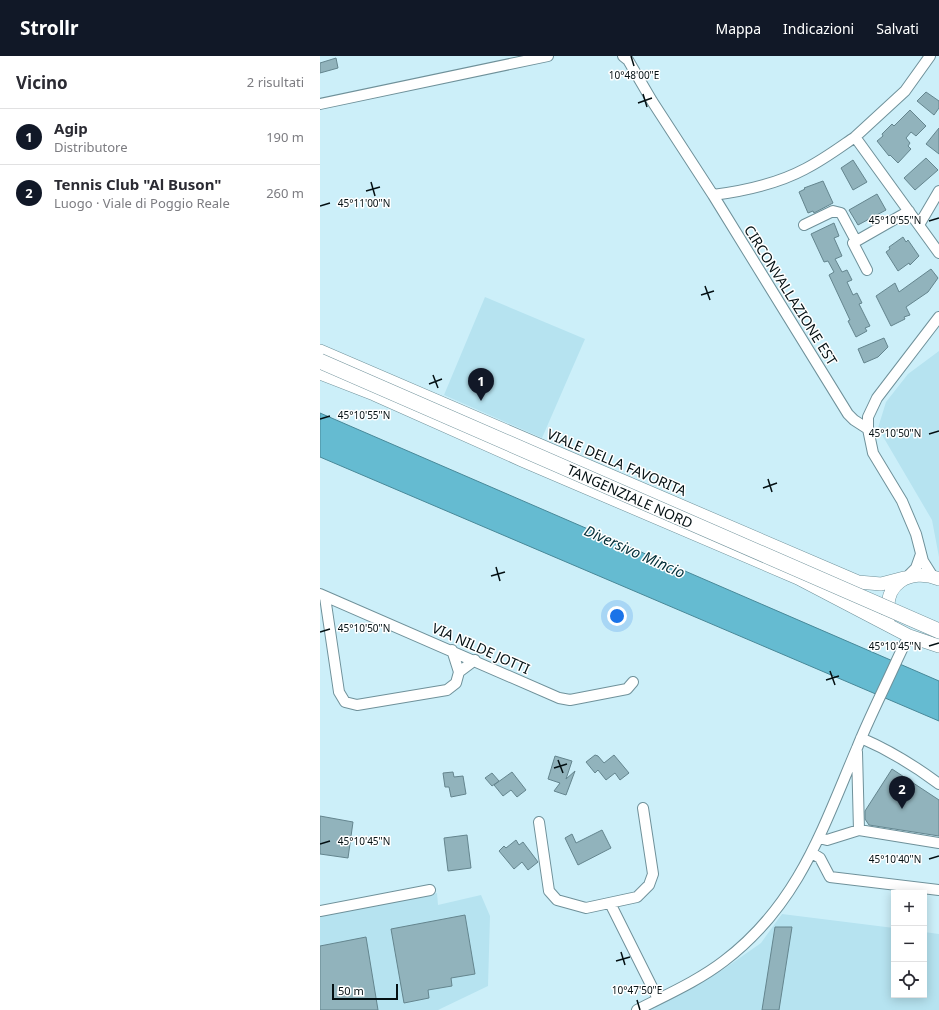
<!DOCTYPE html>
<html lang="it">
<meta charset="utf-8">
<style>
:root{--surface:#fff;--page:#f7f7f7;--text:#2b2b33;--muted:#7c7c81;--line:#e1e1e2;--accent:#111827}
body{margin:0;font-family:"Noto Sans",sans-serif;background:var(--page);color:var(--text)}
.controls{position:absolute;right:12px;bottom:12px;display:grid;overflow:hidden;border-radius:0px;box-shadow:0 2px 10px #0003}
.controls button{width:36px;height:36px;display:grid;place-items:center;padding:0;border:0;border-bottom:1px solid var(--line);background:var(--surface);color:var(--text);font:20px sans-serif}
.scale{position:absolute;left:12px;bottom:10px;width:66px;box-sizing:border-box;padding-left:4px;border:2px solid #041013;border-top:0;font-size:11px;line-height:14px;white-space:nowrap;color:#041013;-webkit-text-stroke:3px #fff;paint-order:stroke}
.you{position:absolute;left:297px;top:560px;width:14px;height:14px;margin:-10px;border:3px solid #fff;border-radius:50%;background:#1a73e8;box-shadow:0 0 0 6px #1a73e833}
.badge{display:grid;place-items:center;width:26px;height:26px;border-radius:50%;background:var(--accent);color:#fff;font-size:13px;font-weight:700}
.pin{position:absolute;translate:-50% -33px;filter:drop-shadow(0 1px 2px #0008)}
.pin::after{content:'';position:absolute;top:21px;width:14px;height:12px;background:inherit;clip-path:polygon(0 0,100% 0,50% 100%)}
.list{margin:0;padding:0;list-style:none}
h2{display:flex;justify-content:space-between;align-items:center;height:52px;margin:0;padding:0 16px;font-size:17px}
h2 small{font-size:13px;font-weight:400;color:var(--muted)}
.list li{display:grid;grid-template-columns:26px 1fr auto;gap:12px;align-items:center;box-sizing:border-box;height:56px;padding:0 16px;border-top:1px solid var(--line)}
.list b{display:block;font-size:15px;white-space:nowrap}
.list p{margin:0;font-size:13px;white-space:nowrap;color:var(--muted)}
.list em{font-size:13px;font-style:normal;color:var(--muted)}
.icon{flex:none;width:22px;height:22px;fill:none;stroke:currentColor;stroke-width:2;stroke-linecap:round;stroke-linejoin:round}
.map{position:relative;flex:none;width:619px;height:954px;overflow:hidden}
header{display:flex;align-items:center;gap:24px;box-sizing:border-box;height:56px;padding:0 20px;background:var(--accent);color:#fff}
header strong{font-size:19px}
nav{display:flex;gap:22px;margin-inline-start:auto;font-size:14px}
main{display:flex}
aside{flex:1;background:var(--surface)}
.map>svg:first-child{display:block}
.built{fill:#b6e3f0}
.water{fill:#65bbd1;stroke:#488898}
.building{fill:#91b3bc;stroke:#64858e}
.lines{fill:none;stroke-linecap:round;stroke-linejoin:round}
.minor-casing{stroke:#6f919a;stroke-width:12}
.major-casing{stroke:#6f919a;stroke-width:14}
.minor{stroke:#fff;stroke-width:10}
.major{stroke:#fff;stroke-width:13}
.highway-bridge-casing{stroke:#6f919a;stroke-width:16;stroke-linecap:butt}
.highway-bridge{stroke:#fff;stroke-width:15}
.ticks{fill:none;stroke:#041013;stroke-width:1.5}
.labels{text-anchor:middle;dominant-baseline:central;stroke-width:3;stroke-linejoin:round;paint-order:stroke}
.street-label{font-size:14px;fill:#041013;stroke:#fff}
.water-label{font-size:15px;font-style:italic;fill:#043039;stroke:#fff}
.ticks-label{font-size:10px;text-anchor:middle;fill:#041013;stroke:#fff;stroke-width:3;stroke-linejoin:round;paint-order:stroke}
</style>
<header>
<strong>Strollr</strong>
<nav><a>Mappa</a><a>Indicazioni</a><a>Salvati</a></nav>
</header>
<main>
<aside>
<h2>Vicino<small>2 risultati</small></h2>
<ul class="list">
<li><span class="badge">1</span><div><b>Agip</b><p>Distributore</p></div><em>190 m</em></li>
<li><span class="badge">2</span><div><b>Tennis Club &quot;Al Buson&quot;</b><p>Luogo · Viale di Poggio Reale</p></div><em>260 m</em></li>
</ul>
</aside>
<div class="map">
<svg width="619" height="954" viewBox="0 0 619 954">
<rect width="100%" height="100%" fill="#cceff9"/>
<path class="built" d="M 165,241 L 265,283 L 222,382 L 124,339 Z
M 619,295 L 619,501 L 612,464 L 558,372 L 566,346 L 588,318 Z
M 117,837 L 118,849 L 161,839 L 170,860 L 168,930 L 118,954 L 0,954 L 0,859 Z
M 462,858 L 574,872 L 574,939 L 604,939 L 604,876 L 619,878 L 619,954 L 325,954 L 401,915 L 441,887 Z"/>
<path class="water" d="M 0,357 L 619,625 L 619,665 L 0,401 Z"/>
<path class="building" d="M 16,2 L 18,12 L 0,17 L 0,7 Z
M 606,36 L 619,45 L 619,52 L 614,59 L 597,45 Z
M 590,54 L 606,70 L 596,80 L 591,76 L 586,82 L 590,87 L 588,90 L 591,93 L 578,107 L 570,99 L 569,100 L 557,85 L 563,80 L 562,78 L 572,68 L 574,70 Z
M 619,72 L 619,98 L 606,88 Z
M 606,102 L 618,114 L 595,134 L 584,122 Z
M 533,104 L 547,126 L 533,134 L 521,112 Z
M 503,125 L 513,147 L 494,157 L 493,155 L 488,157 L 479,136 L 485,133 L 484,132 Z
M 557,138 L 566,154 L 538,169 L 529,154 Z
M 514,167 L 519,180 L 514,182 L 522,200 L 515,203 L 522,216 L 527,214 L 532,224 L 527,226 L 533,239 L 537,237 L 542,247 L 539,248 L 550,270 L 545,272 L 547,275 L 536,281 L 528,265 L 530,264 L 509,219 L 514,216 L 508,205 L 504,206 L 491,178 Z
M 583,181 L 586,186 L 588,184 L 599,200 L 590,209 L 589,207 L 578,215 L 566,196 L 570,193 L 569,191 Z
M 611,213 L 618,222 L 608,236 L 586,251 L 590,259 L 584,261 L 585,263 L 571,270 L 556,240 L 575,227 L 579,236 Z
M 564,282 L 568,291 L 558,301 L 544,307 L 538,293 Z
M 275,699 L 278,700 L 284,707 L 294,699 L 309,717 L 300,724 L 295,717 L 286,724 L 278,714 L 275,717 L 266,706 Z
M 235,700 L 252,705 L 246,723 L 255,715 L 246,739 L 234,735 L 240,727 L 228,723 Z
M 572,713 L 619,744 L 619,780 L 549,769 L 545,763 L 545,755 Z
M 133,716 L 134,721 L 143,720 L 146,738 L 131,741 L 129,731 L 125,731 L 123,717 Z
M 192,716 L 206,734 L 197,741 L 191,734 L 183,740 L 174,729 Z
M 172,717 L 179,725 L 172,730 L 165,722 Z
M 0,760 L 33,766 L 28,802 L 0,798 Z
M 282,774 L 291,792 L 258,809 L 245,782 L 252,778 L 256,787 Z
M 147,779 L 151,812 L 128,815 L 124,782 Z
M 196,784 L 199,789 L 203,786 L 218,806 L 208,814 L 202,806 L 194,813 L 179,795 L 184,790 L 186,792 Z
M 145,859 L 155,918 L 131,922 L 132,930 L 108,934 L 109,942 L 84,947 L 71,873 Z
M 455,871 L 472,871 L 459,954 L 442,954 Z
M 46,881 L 58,954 L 0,954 L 0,890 Z"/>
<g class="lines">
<g class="minor-casing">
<path id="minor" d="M 303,0 L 308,4 L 332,45 L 393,139 L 528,358 L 534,364 L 548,373
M 610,0 L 585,35 L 535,81 L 619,197
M 0,48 L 228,0
M 393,139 C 424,135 457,128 485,113 C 503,104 519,92 535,81
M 484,169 L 513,155 L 521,157 L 536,185
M 599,169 L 619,135
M 547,214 L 533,187 L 589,155
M 589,519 L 596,512 L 601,498
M 613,521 L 603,505 L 596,478 L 582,445 L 553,397 L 548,373 L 548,361 L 557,342 L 619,261
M 0,538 L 239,642 L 250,644 L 307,633 L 313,626
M 5,541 L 19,636 L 25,646 L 37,649 L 127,634 L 136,627 L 139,616 L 155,604
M 132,594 L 139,616
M 541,682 C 569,694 595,710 619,728
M 537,696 L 539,774
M 219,766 L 229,835 L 237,844 L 266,852 L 317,841 L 329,829 L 333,818 L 323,752
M 499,782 L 507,784 L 539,774 L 619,787
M 492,797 L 500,802 L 510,821 L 619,834
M 290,847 L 338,943
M 0,855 L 110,834
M 317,954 C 346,939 378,925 404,905 C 478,849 502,774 537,692 C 549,662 564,633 577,604 L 585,587 L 593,582"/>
</g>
<g class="major-casing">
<path id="major" d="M 0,295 L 538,526 L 561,528 L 584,522
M 0,317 L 54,338 L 202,404 L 478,522 L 589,580 L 619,590
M 569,561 C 562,528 590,511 619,523"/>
</g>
<use href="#minor" class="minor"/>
<use href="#major" class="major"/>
<g class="highway-bridge-casing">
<path id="highway-bridge" d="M 0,305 L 619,575"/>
</g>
<use href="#highway-bridge" class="highway-bridge"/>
</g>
<path class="ticks" d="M 311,0 L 314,10M 323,38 L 327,51M 318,47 L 332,42M 51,126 L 55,140M 46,135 L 60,131M 0,150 L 10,147M 609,165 L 619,162M 385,230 L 390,244M 381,239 L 394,235M 113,319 L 118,332M 109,328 L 122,323M 0,363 L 10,360M 609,378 L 619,375M 448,423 L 452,436M 443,432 L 457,427M 176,511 L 180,525M 171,520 L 185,516M 0,576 L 10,573M 609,590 L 619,587M 510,615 L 515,629M 506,624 L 519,620M 238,704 L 243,717M 234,712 L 247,708M 0,788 L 10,785M 609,803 L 619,800M 301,896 L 305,909M 296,905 L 310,901M 317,944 L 320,954"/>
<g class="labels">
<g class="street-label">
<text transform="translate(471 239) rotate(58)">CIRCONVALLAZIONE EST</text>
<text transform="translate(297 406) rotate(23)">VIALE DELLA FAVORITA</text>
<text transform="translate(310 440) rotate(24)">TANGENZIALE NORD</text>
<text transform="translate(161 592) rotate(24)">VIA NILDE JOTTI</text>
</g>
<g class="water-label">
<text transform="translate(315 495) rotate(24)">Diversivo Mincio</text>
</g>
</g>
<g class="ticks-label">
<text x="314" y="23">10°48'00"E</text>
<text x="44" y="151">45°11'00"N</text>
<text x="575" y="168">45°10'55"N</text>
<text x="44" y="363">45°10'55"N</text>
<text x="575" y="381">45°10'50"N</text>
<text x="44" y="576">45°10'50"N</text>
<text x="575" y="594">45°10'45"N</text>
<text x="44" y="789">45°10'45"N</text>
<text x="575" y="807">45°10'40"N</text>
<text x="317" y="938">10°47'50"E</text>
</g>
</svg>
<div class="controls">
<button>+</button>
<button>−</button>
<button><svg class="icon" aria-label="locate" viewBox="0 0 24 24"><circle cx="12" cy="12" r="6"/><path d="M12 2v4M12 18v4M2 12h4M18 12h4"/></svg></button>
</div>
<div class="scale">50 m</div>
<div class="you"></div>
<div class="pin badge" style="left:161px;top:345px">1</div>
<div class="pin badge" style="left:582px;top:753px">2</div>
</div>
</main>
